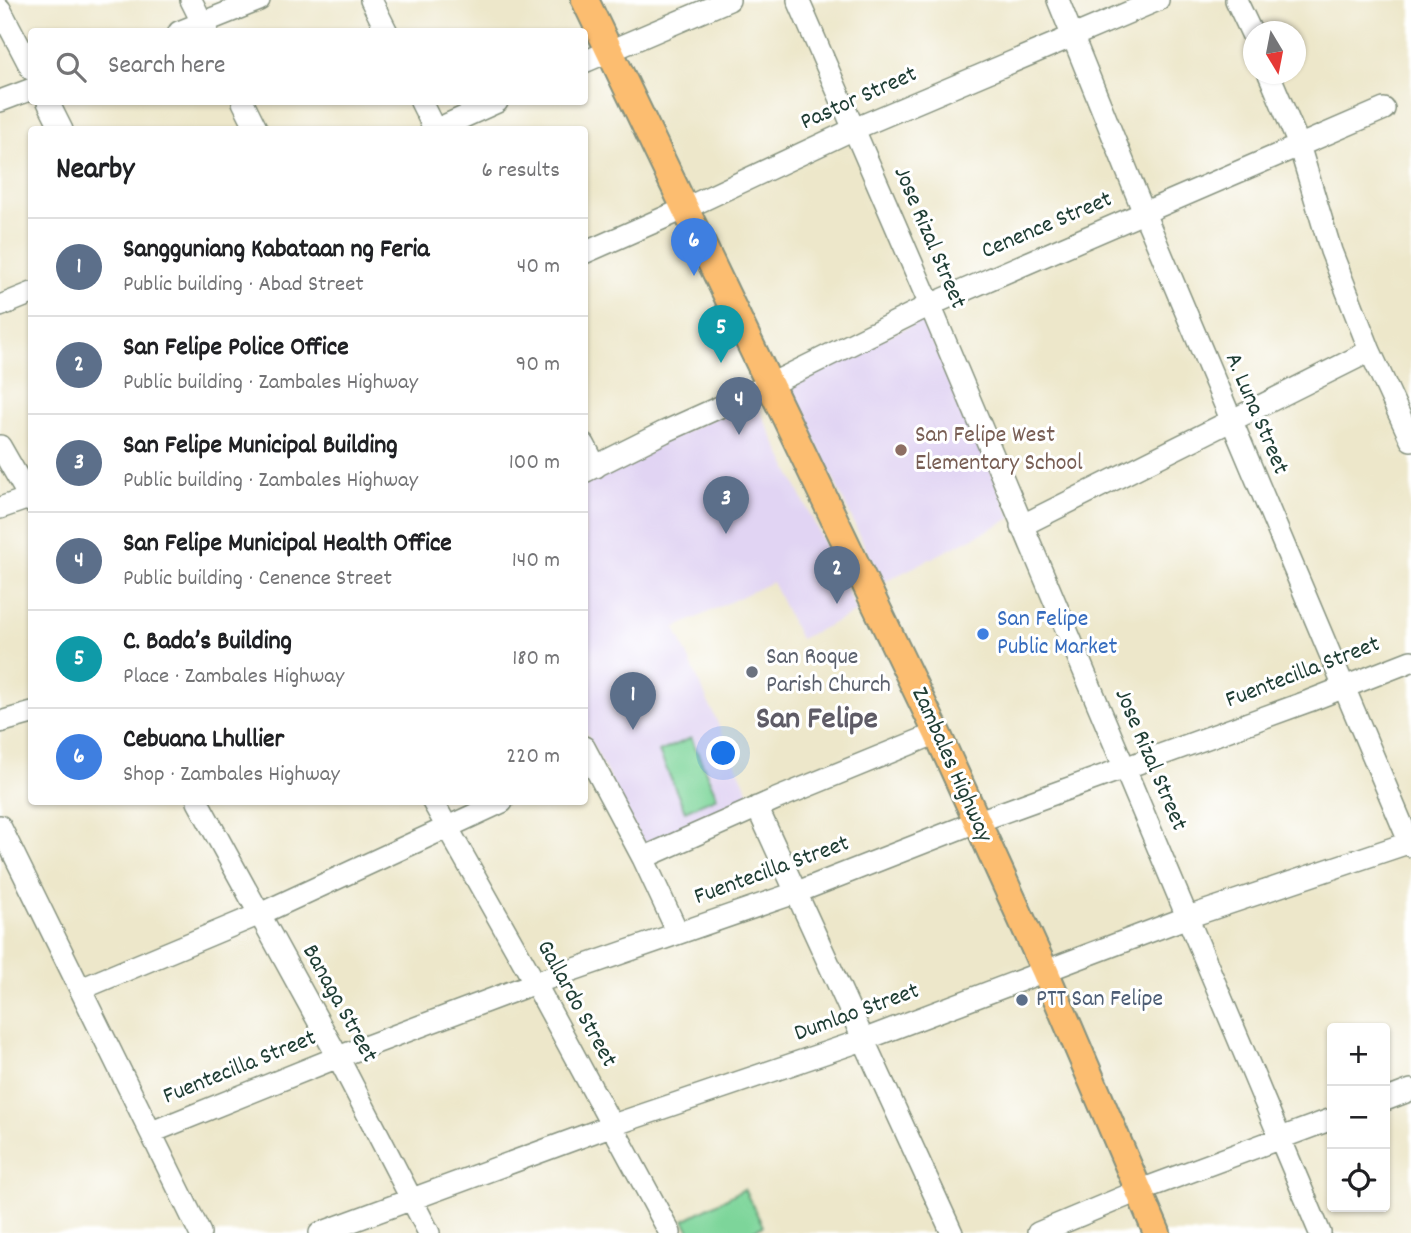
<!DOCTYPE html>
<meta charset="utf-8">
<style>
:root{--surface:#fff;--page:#f6f6f6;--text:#202124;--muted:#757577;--line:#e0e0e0;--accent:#1f6fb2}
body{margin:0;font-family:Dekko,sans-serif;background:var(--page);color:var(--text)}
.controls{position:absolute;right:21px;bottom:21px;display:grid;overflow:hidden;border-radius:7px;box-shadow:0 2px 5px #0004}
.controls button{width:63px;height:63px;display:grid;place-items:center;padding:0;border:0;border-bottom:2px solid var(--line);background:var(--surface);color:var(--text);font:35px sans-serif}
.compass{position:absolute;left:1243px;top:21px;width:63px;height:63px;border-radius:50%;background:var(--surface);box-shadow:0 2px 5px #0004;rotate:170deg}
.you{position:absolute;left:724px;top:754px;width:24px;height:24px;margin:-18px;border:5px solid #fff;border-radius:50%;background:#1a73e8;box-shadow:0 0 0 10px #1a73e833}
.badge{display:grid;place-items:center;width:46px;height:46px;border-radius:50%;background:var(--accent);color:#fff;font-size:23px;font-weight:700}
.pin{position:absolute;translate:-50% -58px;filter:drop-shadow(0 2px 4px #0008)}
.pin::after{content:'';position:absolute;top:37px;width:24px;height:21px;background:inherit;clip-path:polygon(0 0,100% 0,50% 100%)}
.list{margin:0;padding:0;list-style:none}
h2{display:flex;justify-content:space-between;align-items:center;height:91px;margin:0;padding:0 28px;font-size:30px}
h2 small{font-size:23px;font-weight:400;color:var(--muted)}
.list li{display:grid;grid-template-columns:46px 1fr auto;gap:21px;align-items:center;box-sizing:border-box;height:98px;padding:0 28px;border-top:2px solid var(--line)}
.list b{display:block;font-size:26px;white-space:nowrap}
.list p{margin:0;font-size:23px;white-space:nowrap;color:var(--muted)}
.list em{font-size:23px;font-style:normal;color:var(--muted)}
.icon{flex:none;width:38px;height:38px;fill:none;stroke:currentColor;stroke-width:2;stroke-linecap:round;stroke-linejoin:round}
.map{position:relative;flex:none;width:1411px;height:1233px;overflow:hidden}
.search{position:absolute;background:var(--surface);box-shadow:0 2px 5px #0004;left:28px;top:28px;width:560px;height:77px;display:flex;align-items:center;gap:18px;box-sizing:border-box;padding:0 24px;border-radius:7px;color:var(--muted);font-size:26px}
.panel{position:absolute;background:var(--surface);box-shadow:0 2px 5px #0004;left:28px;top:126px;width:560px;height:679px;border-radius:7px}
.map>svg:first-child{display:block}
.built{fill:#e1d4f3}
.green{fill:#7dd59a;stroke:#4e8967;stroke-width:2}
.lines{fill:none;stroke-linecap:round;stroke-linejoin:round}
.minor-casing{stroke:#86927f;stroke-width:24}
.major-casing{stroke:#86927f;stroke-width:30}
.minor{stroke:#fff;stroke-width:21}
.major{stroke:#fcbd6f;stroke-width:26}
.education-dot{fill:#8d6e63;stroke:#fff;stroke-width:2.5}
.shop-dot{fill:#3f7fe0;stroke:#fff;stroke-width:2.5}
.worship-dot{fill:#6b7280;stroke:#fff;stroke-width:2.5}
.service-dot{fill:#5c6f8a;stroke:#fff;stroke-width:2.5}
.labels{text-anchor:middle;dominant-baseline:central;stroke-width:6;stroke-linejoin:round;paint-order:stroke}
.street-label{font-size:24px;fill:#1f3d34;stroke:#fff}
.education-label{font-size:24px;fill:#785e54;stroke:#fff;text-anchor:start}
.shop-label{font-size:24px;fill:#366cbe;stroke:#fff;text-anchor:start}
.worship-label{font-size:24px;fill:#5b616d;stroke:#fff;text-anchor:start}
.service-label{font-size:24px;fill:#4e5e75;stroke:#fff;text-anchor:start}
.district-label{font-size:32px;font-weight:bold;fill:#5f5c67;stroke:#fff}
</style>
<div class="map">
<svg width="1411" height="1233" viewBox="0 0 1411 1233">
<rect width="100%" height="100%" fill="#fff"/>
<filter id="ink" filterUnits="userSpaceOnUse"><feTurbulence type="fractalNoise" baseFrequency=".0143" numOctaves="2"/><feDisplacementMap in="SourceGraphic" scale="14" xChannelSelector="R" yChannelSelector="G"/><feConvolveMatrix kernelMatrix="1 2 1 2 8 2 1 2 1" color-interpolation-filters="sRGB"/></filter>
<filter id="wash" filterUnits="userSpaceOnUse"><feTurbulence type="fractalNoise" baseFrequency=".00686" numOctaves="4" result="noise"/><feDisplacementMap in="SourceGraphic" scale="28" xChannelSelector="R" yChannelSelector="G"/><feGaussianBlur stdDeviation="1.57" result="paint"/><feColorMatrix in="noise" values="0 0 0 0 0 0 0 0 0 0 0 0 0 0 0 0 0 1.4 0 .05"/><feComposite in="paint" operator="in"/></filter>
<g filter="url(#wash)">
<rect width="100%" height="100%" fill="#ede7ca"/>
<path class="built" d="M 923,320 L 1012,518 L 882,583 L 788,382 Z
M 754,398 L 857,612 L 800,639 L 772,582 L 675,628 L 753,802 L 647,851 L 585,730 L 585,480 Z"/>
<path class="green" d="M 691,738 L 717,797 L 685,811 L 659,752 Z
M 744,1189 L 763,1226 L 749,1233 L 691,1233 L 684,1220 Z"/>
</g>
<g filter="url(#ink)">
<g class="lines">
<g class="minor-casing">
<path id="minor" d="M 191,0 L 207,32
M 371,0 L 387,32
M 798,0 L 930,305 L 1320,1233
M 1058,0 L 1144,213 L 1411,846
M 1236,0 L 1254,38
M 0,9 L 32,70
M 179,32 L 259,0
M 584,62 L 729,0
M 1269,74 L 1299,145 L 1331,251 L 1370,351 L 1411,440
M 0,101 L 32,89
M 48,102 L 62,130
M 243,102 L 257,130
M 421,102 L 435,130
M 435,130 L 497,102
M 584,253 L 684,209 L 854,129 L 1158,0
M 0,306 L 32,293
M 584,444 L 596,467
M 0,446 L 32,502
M 584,472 L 664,432 L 771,384 L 930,305 L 1384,109
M 0,508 L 32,497
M 1021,526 L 1370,351
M 0,722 L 32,713
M 584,747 L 643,858 L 678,933
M 198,802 L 338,1057 L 429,1233
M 433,802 L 535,983 L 670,1233
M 757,807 L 952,1233
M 0,826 L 200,1233
M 643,858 L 776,799 L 937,733
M 81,989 L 260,914 L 502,802
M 1385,1100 L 1411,1090
M 152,1132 L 338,1057 L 535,983 L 795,893 L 976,822 L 1309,701 L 1411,661
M 320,1233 L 613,1125 L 863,1040 L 1188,917 L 1411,842
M 1038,1233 L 1138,1191 L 1332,1119"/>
</g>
<g class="major-casing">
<path id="major" d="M 585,0 L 937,733 L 1045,971 L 1157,1233"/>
</g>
<use href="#minor" class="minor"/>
<use href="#major" class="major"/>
</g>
</g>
<circle class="education-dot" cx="901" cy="450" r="7"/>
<circle class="shop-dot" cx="983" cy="634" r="7"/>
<circle class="worship-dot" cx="752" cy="672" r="7"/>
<circle class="service-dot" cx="1022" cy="1000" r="7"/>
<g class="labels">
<g class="street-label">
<text transform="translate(859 99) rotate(-24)">Pastor Street</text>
<text transform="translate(1047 226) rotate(-23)">Cenence Street</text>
<text transform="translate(929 238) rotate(67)">Jose Rizal Street</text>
<text transform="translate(1256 414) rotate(67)">A. Luna Street</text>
<text transform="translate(1303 673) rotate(-21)">Fuentecilla Street</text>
<text transform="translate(1150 760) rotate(67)">Jose Rizal Street</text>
<text transform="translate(951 765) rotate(66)">Zambales Highway</text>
<text transform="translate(772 871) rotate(-20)">Fuentecilla Street</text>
<text transform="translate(339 1004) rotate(61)">Banaga Street</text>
<text transform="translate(576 1004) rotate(61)">Gallardo Street</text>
<text transform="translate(857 1013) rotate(-20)">Dumlao Street</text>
<text transform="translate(240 1068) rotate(-22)">Fuentecilla Street</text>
</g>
<g class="education-label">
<text x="915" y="436">San Felipe West<tspan x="915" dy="28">Elementary School</tspan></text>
</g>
<g class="shop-label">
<text x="997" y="620">San Felipe<tspan x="997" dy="28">Public Market</tspan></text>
</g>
<g class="worship-label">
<text x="766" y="658">San Roque<tspan x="766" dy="28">Parish Church</tspan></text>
</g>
<g class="service-label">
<text x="1036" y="1000">PTT San Felipe</text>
</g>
<g class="district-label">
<text x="817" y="721">San Felipe</text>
</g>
</g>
</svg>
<div class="controls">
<button>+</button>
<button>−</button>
<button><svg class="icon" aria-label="locate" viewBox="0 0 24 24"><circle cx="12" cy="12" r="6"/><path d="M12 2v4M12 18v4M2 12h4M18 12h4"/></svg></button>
</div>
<svg class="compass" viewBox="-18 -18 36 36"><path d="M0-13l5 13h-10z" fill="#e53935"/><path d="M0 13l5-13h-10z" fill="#757577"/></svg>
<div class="you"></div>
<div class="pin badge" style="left:633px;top:730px;background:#5c6f8a">1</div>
<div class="pin badge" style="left:837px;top:604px;background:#5c6f8a">2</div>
<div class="pin badge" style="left:726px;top:534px;background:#5c6f8a">3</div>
<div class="pin badge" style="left:739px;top:435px;background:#5c6f8a">4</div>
<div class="pin badge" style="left:721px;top:363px;background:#0f9aa8">5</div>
<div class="pin badge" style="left:694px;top:276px;background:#3f7fe0">6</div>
<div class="search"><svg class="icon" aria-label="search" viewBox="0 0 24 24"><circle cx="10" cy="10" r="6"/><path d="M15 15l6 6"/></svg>Search here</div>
<section class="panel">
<h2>Nearby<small>6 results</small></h2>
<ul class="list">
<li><span class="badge" style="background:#5c6f8a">1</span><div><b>Sangguniang Kabataan ng Feria</b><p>Public building · Abad Street</p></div><em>40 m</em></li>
<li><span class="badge" style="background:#5c6f8a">2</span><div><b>San Felipe Police Office</b><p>Public building · Zambales Highway</p></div><em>90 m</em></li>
<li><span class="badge" style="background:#5c6f8a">3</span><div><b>San Felipe Municipal Building</b><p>Public building · Zambales Highway</p></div><em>100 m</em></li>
<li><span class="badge" style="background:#5c6f8a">4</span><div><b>San Felipe Municipal Health Office</b><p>Public building · Cenence Street</p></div><em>140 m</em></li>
<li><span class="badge" style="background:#0f9aa8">5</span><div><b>C. Bada’s Building</b><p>Place · Zambales Highway</p></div><em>180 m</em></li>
<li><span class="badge" style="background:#3f7fe0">6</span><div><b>Cebuana Lhullier</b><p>Shop · Zambales Highway</p></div><em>220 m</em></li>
</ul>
</section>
</div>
